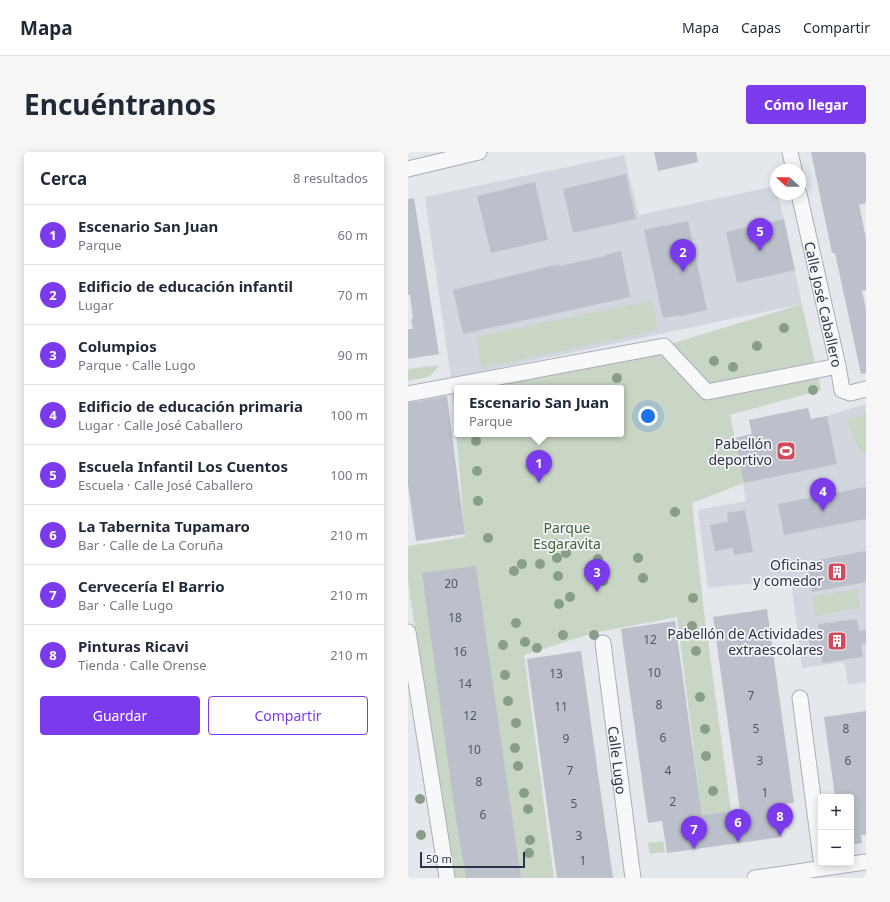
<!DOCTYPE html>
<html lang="es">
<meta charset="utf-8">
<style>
:root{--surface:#fff;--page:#f6f6f7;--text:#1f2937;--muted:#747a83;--line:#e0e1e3;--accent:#7c3aed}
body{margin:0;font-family:"Noto Sans",sans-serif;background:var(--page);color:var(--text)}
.controls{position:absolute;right:12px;bottom:12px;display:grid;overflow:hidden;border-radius:4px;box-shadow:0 2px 10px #0003}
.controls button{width:36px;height:36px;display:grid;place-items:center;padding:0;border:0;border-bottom:1px solid var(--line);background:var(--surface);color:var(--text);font:20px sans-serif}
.compass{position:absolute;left:362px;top:12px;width:36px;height:36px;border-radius:50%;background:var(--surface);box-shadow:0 2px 10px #0003;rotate:292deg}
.scale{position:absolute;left:12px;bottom:10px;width:105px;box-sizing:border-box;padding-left:4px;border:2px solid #2b3445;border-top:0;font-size:11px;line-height:14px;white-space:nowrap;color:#2b3445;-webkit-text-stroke:3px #f4f6f9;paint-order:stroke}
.you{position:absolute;left:240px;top:264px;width:14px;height:14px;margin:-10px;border:3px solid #fff;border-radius:50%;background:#1a73e8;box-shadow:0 0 0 6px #1a73e833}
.badge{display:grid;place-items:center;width:26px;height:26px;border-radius:50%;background:var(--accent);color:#fff;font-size:13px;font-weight:700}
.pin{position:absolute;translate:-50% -33px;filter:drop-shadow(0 1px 2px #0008)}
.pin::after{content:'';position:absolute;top:21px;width:14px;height:12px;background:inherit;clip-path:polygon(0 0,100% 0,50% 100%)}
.popup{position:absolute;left:46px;top:233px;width:170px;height:52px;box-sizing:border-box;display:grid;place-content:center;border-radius:4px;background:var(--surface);filter:drop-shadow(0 1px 3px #0005);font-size:13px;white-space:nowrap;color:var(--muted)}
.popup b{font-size:15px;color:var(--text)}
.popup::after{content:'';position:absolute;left:50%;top:100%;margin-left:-8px;border:8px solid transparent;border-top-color:var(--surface)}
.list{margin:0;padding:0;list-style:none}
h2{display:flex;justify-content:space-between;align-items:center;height:52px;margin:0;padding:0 16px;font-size:17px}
h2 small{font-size:13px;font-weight:400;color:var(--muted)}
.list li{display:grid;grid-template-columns:26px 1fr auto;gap:12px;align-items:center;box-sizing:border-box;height:60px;padding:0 16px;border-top:1px solid var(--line)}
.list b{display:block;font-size:15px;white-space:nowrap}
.list p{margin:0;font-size:13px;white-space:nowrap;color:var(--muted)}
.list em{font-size:13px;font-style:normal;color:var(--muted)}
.actions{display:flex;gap:8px;padding:12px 16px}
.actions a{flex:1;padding:9px 0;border:1px solid var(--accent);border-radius:4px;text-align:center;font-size:14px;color:var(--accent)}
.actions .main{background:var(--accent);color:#fff}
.map{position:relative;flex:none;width:458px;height:726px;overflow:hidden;border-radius:4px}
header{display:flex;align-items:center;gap:24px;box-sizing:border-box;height:56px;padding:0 20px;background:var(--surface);border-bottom:1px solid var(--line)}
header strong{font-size:19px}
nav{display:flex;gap:22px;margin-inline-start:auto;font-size:14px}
.intro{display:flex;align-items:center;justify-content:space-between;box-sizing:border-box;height:96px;padding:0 24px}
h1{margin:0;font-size:28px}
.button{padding:10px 18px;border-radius:4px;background:var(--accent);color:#fff;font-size:14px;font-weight:700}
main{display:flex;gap:24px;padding:0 24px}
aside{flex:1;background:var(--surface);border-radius:4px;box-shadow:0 2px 10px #0003}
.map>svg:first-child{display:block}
.built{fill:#d2d6de}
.green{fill:#c9d6c5;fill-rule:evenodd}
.building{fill:#bbc0ca}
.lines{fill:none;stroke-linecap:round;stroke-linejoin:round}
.minor-casing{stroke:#a9aeb7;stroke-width:17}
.minor{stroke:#f7f8fa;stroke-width:15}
.tree{fill:#899d89}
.labels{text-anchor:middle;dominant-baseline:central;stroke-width:3.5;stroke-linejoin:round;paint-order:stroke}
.number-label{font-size:12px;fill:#4f5766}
.street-label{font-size:14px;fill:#2b3445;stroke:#f4f6f9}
.poi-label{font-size:14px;fill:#2b3445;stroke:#f4f6f9;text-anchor:end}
.park-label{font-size:14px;fill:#3f6138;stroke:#f4f6f9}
</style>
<header>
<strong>Mapa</strong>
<nav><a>Mapa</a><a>Capas</a><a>Compartir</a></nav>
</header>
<div class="intro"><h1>Encuéntranos</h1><a class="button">Cómo llegar</a></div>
<main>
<aside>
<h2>Cerca<small>8 resultados</small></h2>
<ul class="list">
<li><span class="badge">1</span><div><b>Escenario San Juan</b><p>Parque</p></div><em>60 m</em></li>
<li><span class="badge">2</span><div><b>Edificio de educación infantil</b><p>Lugar</p></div><em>70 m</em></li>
<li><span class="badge">3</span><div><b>Columpios</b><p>Parque · Calle Lugo</p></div><em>90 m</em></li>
<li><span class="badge">4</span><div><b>Edificio de educación primaria</b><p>Lugar · Calle José Caballero</p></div><em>100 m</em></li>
<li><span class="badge">5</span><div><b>Escuela Infantil Los Cuentos</b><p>Escuela · Calle José Caballero</p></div><em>100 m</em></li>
<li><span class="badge">6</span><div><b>La Tabernita Tupamaro</b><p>Bar · Calle de La Coruña</p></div><em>210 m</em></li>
<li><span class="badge">7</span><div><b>Cervecería El Barrio</b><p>Bar · Calle Lugo</p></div><em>210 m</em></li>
<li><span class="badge">8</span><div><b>Pinturas Ricavi</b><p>Tienda · Calle Orense</p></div><em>210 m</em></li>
</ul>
<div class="actions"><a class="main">Guardar</a><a>Compartir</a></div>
</aside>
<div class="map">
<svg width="458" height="726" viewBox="0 0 458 726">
<rect width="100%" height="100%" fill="#e4e7ec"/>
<path class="built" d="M 216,3 L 231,63 L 368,34 L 368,42 L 370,42 L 394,152 L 43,226 L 17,45 Z
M 458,252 L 458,530 L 440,533 L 436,510 L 394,516 L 383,427 L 300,436 L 290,358 L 338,349 L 327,286 L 344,282 L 341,268 L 400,256 L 403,267 L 419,264 Z"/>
<path class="green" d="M 244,148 L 250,178 L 74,216 L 68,185 Z
M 394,152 L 413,238 L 322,263 L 336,331 L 284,351 L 296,460 L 323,659 L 294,663 L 269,465 L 185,481 L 116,503 L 146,726 L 43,726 L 0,429 L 0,394 L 57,385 L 45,244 L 43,234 L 256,194 ZM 49,236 L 213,236 L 213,282 L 49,282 Z
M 31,213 C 24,227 14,226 0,229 L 0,217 Z
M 458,261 L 458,299 L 452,301 L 439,268 Z
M 449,437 L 452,456 L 407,464 L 404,445 Z
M 255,689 L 257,700 L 242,702 L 240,691 Z"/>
<path class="building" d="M 246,0 L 288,0 L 290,10 L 250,19 Z
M 403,0 L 458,0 L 458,51 L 451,53 L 458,86 L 458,138 L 454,139 L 458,157 L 458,221 L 453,222 L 427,101 L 424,101 Z
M 218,22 L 228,67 L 165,81 L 155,37 Z
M 127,30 L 140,88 L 83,101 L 69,44 Z
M 6,46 L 31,202 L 0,207 L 0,177 L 5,177 L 3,167 L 5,167 L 2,143 L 0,143 L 0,47 Z
M 376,67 L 387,118 L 329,131 L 318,80 Z
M 280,69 L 299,158 L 272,164 L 271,163 L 255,166 L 236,78 Z
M 213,99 L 222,145 L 55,182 L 45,138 L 151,112 L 151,114 L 198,104 L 197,103 Z
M 39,244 L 57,382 L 8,389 L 0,333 L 0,251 Z
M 400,256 L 403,267 L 419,264 L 429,312 L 336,331 L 327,286 L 344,282 L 341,268 Z
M 458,335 L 458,367 L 376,383 L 370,352 Z
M 337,358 L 345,400 L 326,403 L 325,396 L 307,399 L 302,373 L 320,370 L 319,361 Z
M 458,399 L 458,430 L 404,440 L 399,410 Z
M 68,414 L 82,512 L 113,726 L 58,726 L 48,668 L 14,421 Z
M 359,457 L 386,651 L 370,653 L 374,685 L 259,701 L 254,669 L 240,671 L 213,477 L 267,469 L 294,663 L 332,658 L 305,465 Z
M 449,467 L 451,479 L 458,478 L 458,491 L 453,492 L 455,505 L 414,511 L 413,497 L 402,499 L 401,486 L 412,485 L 410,472 Z
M 173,499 L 191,629 L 205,726 L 149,726 L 141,669 L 119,507 Z
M 458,559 L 458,683 L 453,683 L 454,691 L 443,693 L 443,645 L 427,645 L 416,565 Z"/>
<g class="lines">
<g class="minor-casing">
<g id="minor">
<path d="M 382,0 L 386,18"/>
<path d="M 0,17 L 71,0"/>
<path id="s1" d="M 391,42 L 430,214 L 434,238 L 442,241 L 458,237"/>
<path d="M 0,242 L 256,194 L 299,240 L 430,214"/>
<path d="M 0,480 L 39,726"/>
<path id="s2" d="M 195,491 L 225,726"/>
<path d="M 392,546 L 413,707"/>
<path d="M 347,726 L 458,710"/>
</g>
</g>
<use href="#minor" class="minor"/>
</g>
<g class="tree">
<circle cx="376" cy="176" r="5"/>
<circle cx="349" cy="194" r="5"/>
<circle cx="306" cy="209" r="5"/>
<circle cx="325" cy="215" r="5"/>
<circle cx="209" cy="226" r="5"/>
<circle cx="405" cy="238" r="5"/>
<circle cx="68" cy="289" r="5"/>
<circle cx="69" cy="319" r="5"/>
<circle cx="70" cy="349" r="5"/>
<circle cx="267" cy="360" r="5"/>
<circle cx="80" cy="386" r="5"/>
<circle cx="148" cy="392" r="5"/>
<circle cx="158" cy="401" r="5"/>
<circle cx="149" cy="406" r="5"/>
<circle cx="230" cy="406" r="5"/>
<circle cx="190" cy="407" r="5"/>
<circle cx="114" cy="412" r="5"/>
<circle cx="132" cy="412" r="5"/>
<circle cx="106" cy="419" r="5"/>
<circle cx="150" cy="424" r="5"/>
<circle cx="235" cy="426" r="5"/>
<circle cx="195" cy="429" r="5"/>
<circle cx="162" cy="445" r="5"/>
<circle cx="285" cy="446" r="5"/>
<circle cx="151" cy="452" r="5"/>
<circle cx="108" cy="471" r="5"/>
<circle cx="284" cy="474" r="5"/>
<circle cx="155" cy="483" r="5"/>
<circle cx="186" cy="483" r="5"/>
<circle cx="117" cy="490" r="5"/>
<circle cx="95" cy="493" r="5"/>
<circle cx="129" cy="496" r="5"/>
<circle cx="288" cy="499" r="5"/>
<circle cx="97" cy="523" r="5"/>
<circle cx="292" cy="545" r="5"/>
<circle cx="100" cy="549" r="5"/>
<circle cx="108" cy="571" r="5"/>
<circle cx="297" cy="577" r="5"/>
<circle cx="107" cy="596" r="5"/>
<circle cx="298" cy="604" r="5"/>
<circle cx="110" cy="614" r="5"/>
<circle cx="305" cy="639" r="5"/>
<circle cx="116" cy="641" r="5"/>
<circle cx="12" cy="647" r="5"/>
<circle cx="120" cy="657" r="5"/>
<circle cx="13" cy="683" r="5"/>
<circle cx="122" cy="688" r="5"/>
<circle cx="121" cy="701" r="5"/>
</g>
<defs>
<g id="stadium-square" transform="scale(1)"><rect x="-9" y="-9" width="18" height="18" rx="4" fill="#d1495b" stroke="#f4f6f9"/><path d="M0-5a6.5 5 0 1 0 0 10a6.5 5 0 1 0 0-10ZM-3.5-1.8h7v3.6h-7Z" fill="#fff"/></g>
<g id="building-square" transform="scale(1)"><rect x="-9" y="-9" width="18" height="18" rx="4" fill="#d1495b" stroke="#f4f6f9"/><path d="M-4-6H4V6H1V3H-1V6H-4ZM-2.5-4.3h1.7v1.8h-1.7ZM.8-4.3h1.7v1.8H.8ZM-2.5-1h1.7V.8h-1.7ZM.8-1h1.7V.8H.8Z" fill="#fff"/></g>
</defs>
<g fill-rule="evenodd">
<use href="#stadium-square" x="378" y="299"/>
<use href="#building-square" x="429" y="420"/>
<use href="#building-square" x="429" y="489"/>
</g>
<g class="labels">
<g class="number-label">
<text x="43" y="431">20</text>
<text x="47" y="465">18</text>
<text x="242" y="487">12</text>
<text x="52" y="499">16</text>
<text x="246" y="520">10</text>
<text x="148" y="521">13</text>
<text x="57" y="531">14</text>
<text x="343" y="543">7</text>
<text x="251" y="552">8</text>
<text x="153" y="554">11</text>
<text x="62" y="563">12</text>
<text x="348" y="576">5</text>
<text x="438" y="576">8</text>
<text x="255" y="585">6</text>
<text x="158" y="586">9</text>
<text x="66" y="597">10</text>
<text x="352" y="608">3</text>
<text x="440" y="608">6</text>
<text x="162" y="618">7</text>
<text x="260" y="618">4</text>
<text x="71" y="629">8</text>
<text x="357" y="640">1</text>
<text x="265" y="649">2</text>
<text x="166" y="651">5</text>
<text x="75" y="662">6</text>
<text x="171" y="683">3</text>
<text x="175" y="708">1</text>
</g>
<g class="street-label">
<text stroke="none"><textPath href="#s1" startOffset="113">Calle José Caballero</textPath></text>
<text stroke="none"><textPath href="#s2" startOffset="118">Calle Lugo</textPath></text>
</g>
<g class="poi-label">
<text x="364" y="291">Pabellón<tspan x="364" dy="16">deportivo</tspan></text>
<text x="415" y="412">Oficinas<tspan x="415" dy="16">y comedor</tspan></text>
<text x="415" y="481">Pabellón de Actividades<tspan x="415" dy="16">extraescolares</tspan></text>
</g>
<g class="park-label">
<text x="159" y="375">Parque<tspan x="159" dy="16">Esgaravita</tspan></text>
</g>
</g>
</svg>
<div class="controls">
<button>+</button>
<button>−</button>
</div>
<svg class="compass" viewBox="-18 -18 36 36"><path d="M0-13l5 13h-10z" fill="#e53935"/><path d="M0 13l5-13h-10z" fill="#747a83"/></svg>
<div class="scale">50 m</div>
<div class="you"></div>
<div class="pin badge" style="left:131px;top:331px">1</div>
<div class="popup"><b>Escenario San Juan</b>Parque</div>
<div class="pin badge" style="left:275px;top:120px">2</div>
<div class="pin badge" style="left:189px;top:440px">3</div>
<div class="pin badge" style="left:415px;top:359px">4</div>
<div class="pin badge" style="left:352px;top:99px">5</div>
<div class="pin badge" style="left:330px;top:690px">6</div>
<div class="pin badge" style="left:286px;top:697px">7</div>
<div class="pin badge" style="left:372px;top:684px">8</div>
</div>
</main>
